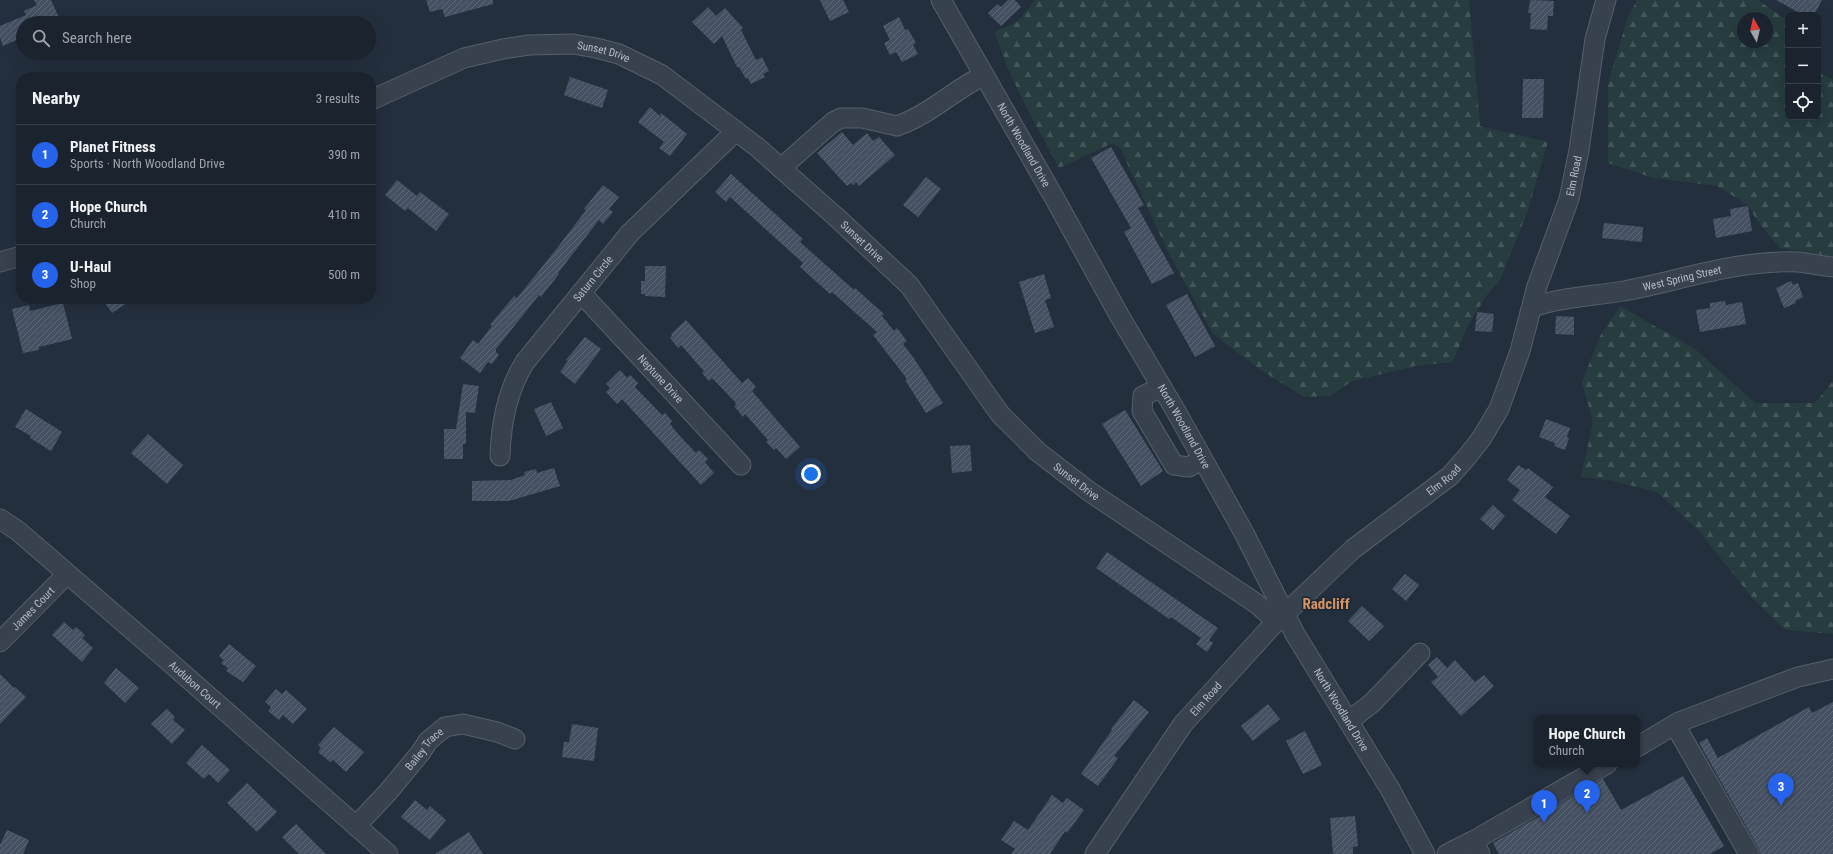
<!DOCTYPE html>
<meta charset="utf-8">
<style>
:root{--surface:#1b232e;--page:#282f3a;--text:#f1f3f6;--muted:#a0a4aa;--line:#39404a;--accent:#2563eb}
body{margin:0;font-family:"Roboto Condensed",sans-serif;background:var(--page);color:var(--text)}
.controls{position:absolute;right:12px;top:12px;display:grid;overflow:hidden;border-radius:8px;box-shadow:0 4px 16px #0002}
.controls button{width:36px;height:36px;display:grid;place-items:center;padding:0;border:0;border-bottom:1px solid var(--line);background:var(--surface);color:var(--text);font:20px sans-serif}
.compass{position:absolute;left:1737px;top:12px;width:36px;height:36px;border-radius:50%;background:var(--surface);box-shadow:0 4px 16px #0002;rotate:352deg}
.you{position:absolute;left:811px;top:474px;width:14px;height:14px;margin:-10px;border:3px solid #fff;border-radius:50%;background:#1a73e8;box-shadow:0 0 0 6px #1a73e833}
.badge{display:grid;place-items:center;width:26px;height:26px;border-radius:50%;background:var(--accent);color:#fff;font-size:13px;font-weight:700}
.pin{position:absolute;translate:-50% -33px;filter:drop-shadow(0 1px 2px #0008)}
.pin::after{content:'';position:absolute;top:21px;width:14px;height:12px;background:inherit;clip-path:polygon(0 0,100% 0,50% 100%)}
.popup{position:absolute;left:1534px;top:715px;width:106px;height:52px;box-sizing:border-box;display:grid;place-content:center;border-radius:8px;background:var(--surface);filter:drop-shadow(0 1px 3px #0005);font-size:13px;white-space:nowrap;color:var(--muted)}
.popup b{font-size:15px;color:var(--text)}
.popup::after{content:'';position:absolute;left:50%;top:100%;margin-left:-8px;border:8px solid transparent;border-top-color:var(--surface)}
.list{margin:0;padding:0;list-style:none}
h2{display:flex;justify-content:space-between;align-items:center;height:52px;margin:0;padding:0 16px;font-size:17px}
h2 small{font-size:13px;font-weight:400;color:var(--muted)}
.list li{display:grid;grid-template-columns:26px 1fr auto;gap:12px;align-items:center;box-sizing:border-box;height:60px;padding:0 16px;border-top:1px solid var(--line)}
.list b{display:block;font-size:15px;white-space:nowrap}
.list p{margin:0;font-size:13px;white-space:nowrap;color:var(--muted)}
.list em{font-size:13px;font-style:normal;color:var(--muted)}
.icon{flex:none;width:22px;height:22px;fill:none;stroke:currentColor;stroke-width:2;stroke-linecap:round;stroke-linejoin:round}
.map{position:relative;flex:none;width:1833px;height:854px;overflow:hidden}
.search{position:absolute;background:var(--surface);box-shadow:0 4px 16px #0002;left:16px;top:16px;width:360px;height:44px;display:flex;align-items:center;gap:10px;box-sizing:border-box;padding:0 14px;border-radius:22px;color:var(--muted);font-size:15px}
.panel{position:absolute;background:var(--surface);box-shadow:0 4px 16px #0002;left:16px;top:72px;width:360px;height:232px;border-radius:16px}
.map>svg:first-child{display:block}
.forest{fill:url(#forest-firs);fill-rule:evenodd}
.building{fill:url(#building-hatch)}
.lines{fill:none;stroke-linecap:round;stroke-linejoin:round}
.minor-casing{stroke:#565f6c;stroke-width:21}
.minor{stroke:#38414e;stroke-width:19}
.labels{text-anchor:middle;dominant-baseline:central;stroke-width:3;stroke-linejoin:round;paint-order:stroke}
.street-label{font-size:11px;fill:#b4bcc9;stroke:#1d2633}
.district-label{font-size:15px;font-weight:bold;fill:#d59563;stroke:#1d2633}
</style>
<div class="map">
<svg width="1833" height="854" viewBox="0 0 1833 854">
<defs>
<pattern id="forest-firs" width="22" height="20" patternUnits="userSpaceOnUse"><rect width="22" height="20" fill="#263c3f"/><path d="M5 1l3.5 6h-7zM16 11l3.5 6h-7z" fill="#435659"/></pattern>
<pattern id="building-hatch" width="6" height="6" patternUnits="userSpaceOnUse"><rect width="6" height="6" fill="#455162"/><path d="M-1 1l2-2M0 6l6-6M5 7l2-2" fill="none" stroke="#5d6877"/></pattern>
</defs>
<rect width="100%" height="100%" fill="#242f3e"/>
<path class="forest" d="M 1035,0 L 1469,0 L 1480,126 L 1548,142 L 1527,213 L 1500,280 L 1486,296 L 1467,327 L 1453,362 L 1415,366 L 1352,381 L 1330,396 L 1304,397 L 1261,370 L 1213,334 L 1169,254 L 1120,148 L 1113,143 L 1059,168 C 1036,124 1009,80 995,32 L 1018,21 Z
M 1637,0 L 1758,0 L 1788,21 L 1788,117 L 1818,117 L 1818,71 L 1833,80 L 1833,257 L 1780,248 L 1758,222 L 1748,205 L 1717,186 L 1653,178 L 1608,163 L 1608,83 L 1628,17 ZM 1743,18 L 1767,18 L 1767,42 L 1743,42 Z
M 1620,306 L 1695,349 L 1755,403 L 1815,403 L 1833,381 L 1833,634 L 1786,630 L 1754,600 L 1699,531 L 1657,492 L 1613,481 L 1581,477 L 1593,422 L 1582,382 L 1601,334 Z"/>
<path class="building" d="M 34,0 L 51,0 L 60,20 L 54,23 L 23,23 L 23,37 L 3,46 L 0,38 L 0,26 L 26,15 L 24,11 L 37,5 Z
M 426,0 L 493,0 L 493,4 L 445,17 L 442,9 L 430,12 Z
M 820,0 L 843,0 L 849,12 L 830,21 Z
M 1008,0 L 1015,0 L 1021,7 L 1001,26 L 988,13 L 998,4 L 1001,7 Z
M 1530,0 L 1554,1 L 1553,16 L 1548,16 L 1547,30 L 1530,29 L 1531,13 L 1528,13 Z
M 1776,0 L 1822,0 L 1814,15 L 1803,15 Z
M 708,7 L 716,16 L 725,8 L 743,28 L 741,30 L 756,60 L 762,57 L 769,71 L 763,74 L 765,77 L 751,84 L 748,78 L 746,79 L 739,67 L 737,67 L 722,36 L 714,44 L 692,22 Z
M 899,17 L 905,30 L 908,29 L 916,43 L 913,45 L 918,54 L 902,62 L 896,52 L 890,55 L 884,43 L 890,40 L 883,26 Z
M 570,77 L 608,90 L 602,108 L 564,95 Z
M 1523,79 L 1544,79 L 1543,118 L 1522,118 Z
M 650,107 L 660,116 L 661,113 L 687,134 L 670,156 L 659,148 L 664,142 L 638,122 Z
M 842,132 L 853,145 L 867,133 L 873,141 L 879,137 L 895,155 L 859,186 L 856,182 L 853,185 L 851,183 L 847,186 L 817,153 Z
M 1111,147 L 1144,205 L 1138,208 L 1174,273 L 1152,284 L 1124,232 L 1131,228 L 1091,158 Z
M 731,174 L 803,239 L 800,242 L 854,290 L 855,288 L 884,314 L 882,316 L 894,331 L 897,328 L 907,341 L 903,344 L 913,357 L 943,403 L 926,413 L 905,380 L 907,379 L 873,335 L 877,332 L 832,292 L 830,294 L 800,267 L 803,263 L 730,197 L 726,202 L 715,192 Z
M 926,177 L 941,189 L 918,217 L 903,205 Z
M 397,180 L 417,196 L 420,192 L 449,214 L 436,231 L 408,208 L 405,211 L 385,195 Z
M 603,185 L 619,197 L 609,209 L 613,212 L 603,224 L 599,220 L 558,273 L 559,274 L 541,297 L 539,295 L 496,349 L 496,352 L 499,355 L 492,364 L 488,362 L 480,373 L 460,358 L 473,340 L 478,344 L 492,326 L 490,325 L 514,296 L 517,298 L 554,252 L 586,210 L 584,209 Z
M 1748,206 L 1752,231 L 1716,238 L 1713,219 L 1731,216 L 1730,209 Z
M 1604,223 L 1643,227 L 1642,242 L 1602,238 Z
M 645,266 L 666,266 L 665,297 L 645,296 L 645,294 L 641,294 L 641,281 L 645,281 Z
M 1044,274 L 1051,298 L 1045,300 L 1054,327 L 1035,333 L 1019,282 Z
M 1791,281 L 1793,285 L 1798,283 L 1803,297 L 1795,301 L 1796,303 L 1784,308 L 1776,288 Z
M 1187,294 L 1215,346 L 1195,357 L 1166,305 Z
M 102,299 L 133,299 L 112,313 Z
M 1725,301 L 1726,305 L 1742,302 L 1746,324 L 1700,332 L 1696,310 L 1710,308 L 1710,303 Z
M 63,303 L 72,339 L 39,347 L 39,350 L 23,353 L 12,309 L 29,305 L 30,311 Z
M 1477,312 L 1494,314 L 1492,332 L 1475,331 Z
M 1556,316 L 1574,317 L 1574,335 L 1555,334 Z
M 686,320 L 742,383 L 748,378 L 756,387 L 752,391 L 800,447 L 786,459 L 776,448 L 774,450 L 766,442 L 768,440 L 745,414 L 743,417 L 734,406 L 736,405 L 735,402 L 712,378 L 709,381 L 702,373 L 704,371 L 702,369 L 681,345 L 678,348 L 670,338 L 672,336 L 671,334 Z
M 585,337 L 601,349 L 575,384 L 560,372 L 568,361 L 566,360 Z
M 620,370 L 627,378 L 630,375 L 638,383 L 635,387 L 662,415 L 665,413 L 672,421 L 670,424 L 679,435 L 696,453 L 699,450 L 708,459 L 705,462 L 714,473 L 701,485 L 622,399 L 617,404 L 606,392 L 610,388 L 606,384 Z
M 463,384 L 479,386 L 475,413 L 466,412 L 466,444 L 463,444 L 463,459 L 444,459 L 444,429 L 456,429 Z
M 551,402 L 563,428 L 546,436 L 534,409 Z
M 26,409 L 62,432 L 51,451 L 30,438 L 31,436 L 15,427 Z
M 1125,410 L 1163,471 L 1141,486 L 1102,424 Z
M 1546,419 L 1570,428 L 1567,437 L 1569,438 L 1565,450 L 1554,446 L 1555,443 L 1539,437 Z
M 148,434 L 183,465 L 167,484 L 131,453 Z
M 970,445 L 972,471 L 952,473 L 950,446 Z
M 1518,465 L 1526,470 L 1528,468 L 1553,487 L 1545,497 L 1570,516 L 1556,534 L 1512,500 L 1520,490 L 1507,480 Z
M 554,468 L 560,486 L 509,501 L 472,501 L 472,481 L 511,480 L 525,475 L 524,472 L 536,469 L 537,473 Z
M 1493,505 L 1505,516 L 1493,530 L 1480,519 Z
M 1107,552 L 1218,628 L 1209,640 L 1213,643 L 1207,652 L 1196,644 L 1201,638 L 1171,617 L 1169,619 L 1096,568 Z
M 1405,574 L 1419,585 L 1406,601 L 1392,589 Z
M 1362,606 L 1384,626 L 1369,641 L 1348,621 Z
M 64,622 L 73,630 L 76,627 L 85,635 L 82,638 L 93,648 L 82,662 L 52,635 Z
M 229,644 L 256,666 L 243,682 L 226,671 L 228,668 L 221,663 L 224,660 L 219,656 Z
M 1437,657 L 1447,668 L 1455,660 L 1475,682 L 1484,675 L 1494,686 L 1461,716 L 1431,682 L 1438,677 L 1428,665 Z
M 116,668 L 139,688 L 125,703 L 104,683 Z
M 0,674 L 14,688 L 15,687 L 26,697 L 0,724 Z
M 276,689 L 282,694 L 286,690 L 307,709 L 293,724 L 283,715 L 279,720 L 268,711 L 271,707 L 265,702 Z
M 1134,700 L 1149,712 L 1114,756 L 1118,758 L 1098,786 L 1081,774 L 1112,730 L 1111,729 Z
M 1833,702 L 1833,854 L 1760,854 L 1759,849 L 1699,743 L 1707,738 L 1718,758 L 1809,707 L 1812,713 Z
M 1268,704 L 1280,719 L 1253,741 L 1241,726 Z
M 167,709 L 175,717 L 173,720 L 185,730 L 172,744 L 151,724 Z
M 572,724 L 598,728 L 594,761 L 562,757 L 564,742 L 569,742 Z
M 334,727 L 364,752 L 346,772 L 333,760 L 330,762 L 318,752 L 321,748 L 318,745 Z
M 1305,731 L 1322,765 L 1303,774 L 1286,741 Z
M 202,745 L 230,770 L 218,783 L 209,774 L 204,779 L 186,763 Z
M 1683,776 L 1724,846 L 1710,854 L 1499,854 L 1493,843 L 1603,779 L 1621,810 Z
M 247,783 L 277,812 L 257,832 L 227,803 Z
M 1052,795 L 1063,803 L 1067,798 L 1084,810 L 1067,833 L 1065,831 L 1050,854 L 1011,854 L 1015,849 L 1001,840 L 1014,821 L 1028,830 Z
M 415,800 L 427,810 L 430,806 L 446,820 L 430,840 L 401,817 Z
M 1355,816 L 1358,846 L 1353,847 L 1353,854 L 1333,854 L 1330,818 Z
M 296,824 L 326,854 L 299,854 L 282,837 Z
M 7,830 L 29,840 L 23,854 L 0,854 L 0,845 Z
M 469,832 L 483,854 L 435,854 Z"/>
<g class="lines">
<g class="minor-casing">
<g id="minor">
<path id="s1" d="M 941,0 L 1055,199 L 1119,315 L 1177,413 L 1244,533 L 1295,634 L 1390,789 L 1425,854"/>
<path id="s2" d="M 371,100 L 464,58 L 503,49 L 529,45 L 573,44 L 596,48 L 619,54 L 662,75 L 757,147 L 835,216 L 909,285 L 1000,414 L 1038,452 L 1090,492 L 1257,604 L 1276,621"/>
<path d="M 781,168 L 833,122 L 841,118 L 862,118 L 897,126 C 929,115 954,90 984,75"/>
<path d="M 0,262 L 21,256"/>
<path id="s3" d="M 581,293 L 741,465"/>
<path id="s4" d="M 1532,307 C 1562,297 1593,296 1624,291 C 1682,280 1737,260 1797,262 C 1809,263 1821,266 1833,267"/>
<path d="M 1161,387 L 1143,396 L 1142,411 L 1174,465 L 1189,467 L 1202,459"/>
<path id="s5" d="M 500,456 C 501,424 508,389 525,362 L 630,233 L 736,131"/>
<path id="s6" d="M 0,519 L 18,531 L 166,659 L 388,854"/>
<path id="s7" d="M 0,642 L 67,574"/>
<path d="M 1349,721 L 1372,703 L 1420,653"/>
<path d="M 1675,725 L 1749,854"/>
<path d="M 1637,747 L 1679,722 L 1798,677 L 1833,669"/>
<path id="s8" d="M 356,826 L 388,792 L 421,752 L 428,741 L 445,727 L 463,724 L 497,732 L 515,739"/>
<path d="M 1473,841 L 1607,764"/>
<path id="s9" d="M 1095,854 L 1183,724 L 1270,628 L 1353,549 L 1450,476 L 1466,458 L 1481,439 L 1499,409 L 1520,351 L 1537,286 L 1569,199 L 1579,150 L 1595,39 L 1606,0"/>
<path d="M 1447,854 L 1473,841 L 1480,854"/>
</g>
</g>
<use href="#minor" class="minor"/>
</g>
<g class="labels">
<g class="street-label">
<text stroke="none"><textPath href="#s2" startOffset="244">Sunset Drive</textPath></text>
<text stroke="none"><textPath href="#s1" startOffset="167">North Woodland Drive</textPath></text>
<text stroke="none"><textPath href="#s9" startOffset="851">Elm Road</textPath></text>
<text stroke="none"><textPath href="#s2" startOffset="568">Sunset Drive</textPath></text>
<text stroke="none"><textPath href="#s4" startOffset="153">West Spring Street</textPath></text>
<text stroke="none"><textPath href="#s5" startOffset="206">Saturn Circle</textPath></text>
<text stroke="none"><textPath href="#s3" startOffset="117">Neptune Drive</textPath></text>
<text stroke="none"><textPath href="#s1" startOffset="491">North Woodland Drive</textPath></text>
<text stroke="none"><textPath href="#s9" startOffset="515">Elm Road</textPath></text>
<text stroke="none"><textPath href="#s2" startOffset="892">Sunset Drive</textPath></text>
<text stroke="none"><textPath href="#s7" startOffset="47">James Court</textPath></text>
<text stroke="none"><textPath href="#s6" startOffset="256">Audubon Court</textPath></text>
<text stroke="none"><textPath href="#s9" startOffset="191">Elm Road</textPath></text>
<text stroke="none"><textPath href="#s1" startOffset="815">North Woodland Drive</textPath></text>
<text stroke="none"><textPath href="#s8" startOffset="103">Bailey Trace</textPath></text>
</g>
<g class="district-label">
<text x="1326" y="604">Radcliff</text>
</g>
</g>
</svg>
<div class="controls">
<button>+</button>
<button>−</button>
<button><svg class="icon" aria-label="locate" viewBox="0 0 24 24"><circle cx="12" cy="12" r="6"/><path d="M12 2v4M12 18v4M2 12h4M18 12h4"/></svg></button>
</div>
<svg class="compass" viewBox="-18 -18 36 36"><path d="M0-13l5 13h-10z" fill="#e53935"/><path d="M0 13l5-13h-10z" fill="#a0a4aa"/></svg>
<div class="you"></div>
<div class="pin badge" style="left:1544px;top:823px">1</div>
<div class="pin badge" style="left:1587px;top:813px">2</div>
<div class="popup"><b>Hope Church</b>Church</div>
<div class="pin badge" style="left:1781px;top:806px">3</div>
<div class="search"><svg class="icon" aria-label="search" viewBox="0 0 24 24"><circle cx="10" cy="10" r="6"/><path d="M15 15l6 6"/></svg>Search here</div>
<section class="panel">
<h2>Nearby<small>3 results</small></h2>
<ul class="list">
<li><span class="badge">1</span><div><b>Planet Fitness</b><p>Sports · North Woodland Drive</p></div><em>390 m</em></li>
<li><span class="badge">2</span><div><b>Hope Church</b><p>Church</p></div><em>410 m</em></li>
<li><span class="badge">3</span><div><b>U-Haul</b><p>Shop</p></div><em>500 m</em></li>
</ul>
</section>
</div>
